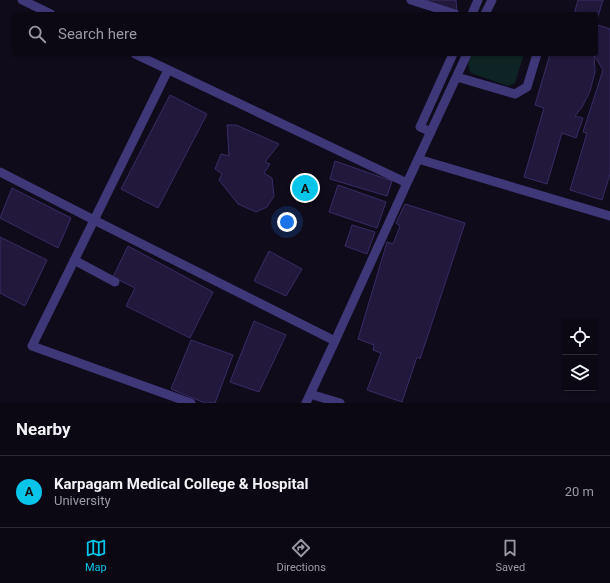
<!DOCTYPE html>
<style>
:root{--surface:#0b0814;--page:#14111d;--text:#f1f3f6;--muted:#9a9aa0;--line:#2b2934;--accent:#07c4e9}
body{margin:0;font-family:Roboto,sans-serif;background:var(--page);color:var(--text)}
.controls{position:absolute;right:12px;bottom:12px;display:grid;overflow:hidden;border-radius:4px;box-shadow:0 1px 3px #0004}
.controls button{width:36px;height:36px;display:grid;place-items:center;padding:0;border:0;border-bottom:1px solid var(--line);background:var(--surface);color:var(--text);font:20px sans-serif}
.you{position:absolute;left:287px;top:222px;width:14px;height:14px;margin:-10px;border:3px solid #fff;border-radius:50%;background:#1a73e8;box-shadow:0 0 0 6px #1a73e833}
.badge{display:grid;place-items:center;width:26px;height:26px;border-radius:50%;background:var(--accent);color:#111;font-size:13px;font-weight:700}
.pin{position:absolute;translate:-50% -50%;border:2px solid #fff;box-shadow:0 1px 4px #0006}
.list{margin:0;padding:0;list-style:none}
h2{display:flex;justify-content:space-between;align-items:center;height:52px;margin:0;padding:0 16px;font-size:17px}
h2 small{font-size:13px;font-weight:400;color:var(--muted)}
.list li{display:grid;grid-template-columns:26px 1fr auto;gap:12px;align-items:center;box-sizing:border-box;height:72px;padding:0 16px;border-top:1px solid var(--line)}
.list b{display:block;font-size:15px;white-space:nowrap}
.list p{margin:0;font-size:13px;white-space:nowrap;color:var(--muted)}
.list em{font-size:13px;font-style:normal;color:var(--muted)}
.icon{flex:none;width:22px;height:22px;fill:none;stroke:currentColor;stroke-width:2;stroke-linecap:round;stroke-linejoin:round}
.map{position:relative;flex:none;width:610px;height:403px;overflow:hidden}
.search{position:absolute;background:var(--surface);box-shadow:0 1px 3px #0004;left:12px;right:12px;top:12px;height:44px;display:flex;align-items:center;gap:10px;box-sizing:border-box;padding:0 14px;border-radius:4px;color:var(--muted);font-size:15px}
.sheet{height:124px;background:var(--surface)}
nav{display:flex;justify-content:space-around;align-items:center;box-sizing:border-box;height:56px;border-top:1px solid var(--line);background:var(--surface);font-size:11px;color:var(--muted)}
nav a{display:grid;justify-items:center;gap:2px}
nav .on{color:var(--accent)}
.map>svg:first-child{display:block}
.green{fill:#0e2424}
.building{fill:#21183b;stroke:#3a2b66}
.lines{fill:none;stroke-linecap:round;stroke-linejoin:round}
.street{stroke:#3e3778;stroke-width:9}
</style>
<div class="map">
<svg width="610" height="403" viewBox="0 0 610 403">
<rect width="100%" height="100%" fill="#0f0b1b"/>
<path class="green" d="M 471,54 L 524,54 L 515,83 L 508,86 L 471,73 C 467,66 468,61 471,54 Z"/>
<path class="building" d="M 422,0 L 456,0 L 457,11 Z
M 578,0 L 603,0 L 596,23 L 596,14 L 574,14 Z
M 598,25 L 610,29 L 610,174 L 602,200 L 570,190 L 587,133 L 583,132 L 603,70 L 594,55 L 595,72 L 590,91 L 582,107 L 575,116 L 583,118 L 576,138 L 562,133 L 547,184 L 524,177 L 544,108 L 535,105 L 550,54 L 596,54 L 596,31 Z
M 170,95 L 207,114 L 158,208 L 121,189 Z
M 227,125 L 236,125 L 279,144 L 265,162 L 270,164 L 264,173 L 272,178 L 274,196 L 267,207 L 256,212 L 238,204 L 219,180 L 222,174 L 215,169 L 221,154 L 229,156 Z
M 335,161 L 392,181 L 387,196 L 330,179 Z
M 338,185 L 386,202 L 377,228 L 329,212 Z
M 12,188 L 71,218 L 58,248 L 0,218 Z
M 405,204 L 465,223 L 420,359 L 417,357 L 402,402 L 367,390 L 381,353 L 373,350 L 374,345 L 358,339 L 387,242 L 393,244 L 400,226 L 396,223 Z
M 352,225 L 375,232 L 367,254 L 345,246 Z
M 0,237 L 47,260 L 25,306 L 0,293 Z
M 128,246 L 213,292 L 190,338 L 126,306 L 135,288 L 113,277 Z
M 269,251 L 302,269 L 286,296 L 254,281 Z
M 254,321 L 286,335 L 259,392 L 230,382 Z
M 191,340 L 233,355 L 215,403 L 205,403 L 171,389 Z"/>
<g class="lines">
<path class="street" d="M 22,0 L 51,14
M 411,0 L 455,14
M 472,14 L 478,0
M 485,14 L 492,0
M 135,54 L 407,183 L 467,54
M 168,70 L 32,346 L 191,403
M 457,77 L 515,94 L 527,87 L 537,54
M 431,132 L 420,127 L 453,54
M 418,159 L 610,216
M 0,172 L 94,220 L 335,341 L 306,403
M 74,260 L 115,282
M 335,341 L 407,183
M 310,394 L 340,403"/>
</g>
</svg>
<div class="controls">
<button><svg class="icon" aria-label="locate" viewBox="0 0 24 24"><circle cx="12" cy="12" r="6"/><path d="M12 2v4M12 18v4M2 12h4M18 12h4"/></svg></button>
<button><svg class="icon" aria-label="layers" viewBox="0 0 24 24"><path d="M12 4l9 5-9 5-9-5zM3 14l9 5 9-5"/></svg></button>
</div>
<div class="you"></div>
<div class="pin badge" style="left:305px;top:188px">A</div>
<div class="search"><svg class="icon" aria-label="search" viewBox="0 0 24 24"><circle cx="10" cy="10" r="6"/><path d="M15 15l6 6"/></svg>Search here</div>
</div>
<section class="sheet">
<h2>Nearby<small></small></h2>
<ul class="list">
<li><span class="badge">A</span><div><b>Karpagam Medical College &amp; Hospital</b><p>University</p></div><em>20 m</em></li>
</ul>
</section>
<nav>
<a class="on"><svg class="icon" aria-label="map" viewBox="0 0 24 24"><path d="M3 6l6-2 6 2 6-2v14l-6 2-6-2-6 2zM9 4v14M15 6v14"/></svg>Map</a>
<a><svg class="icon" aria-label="directions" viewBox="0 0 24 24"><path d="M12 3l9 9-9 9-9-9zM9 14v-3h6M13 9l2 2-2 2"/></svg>Directions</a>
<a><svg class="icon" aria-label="saved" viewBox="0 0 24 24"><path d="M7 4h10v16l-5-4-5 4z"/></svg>Saved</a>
</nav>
